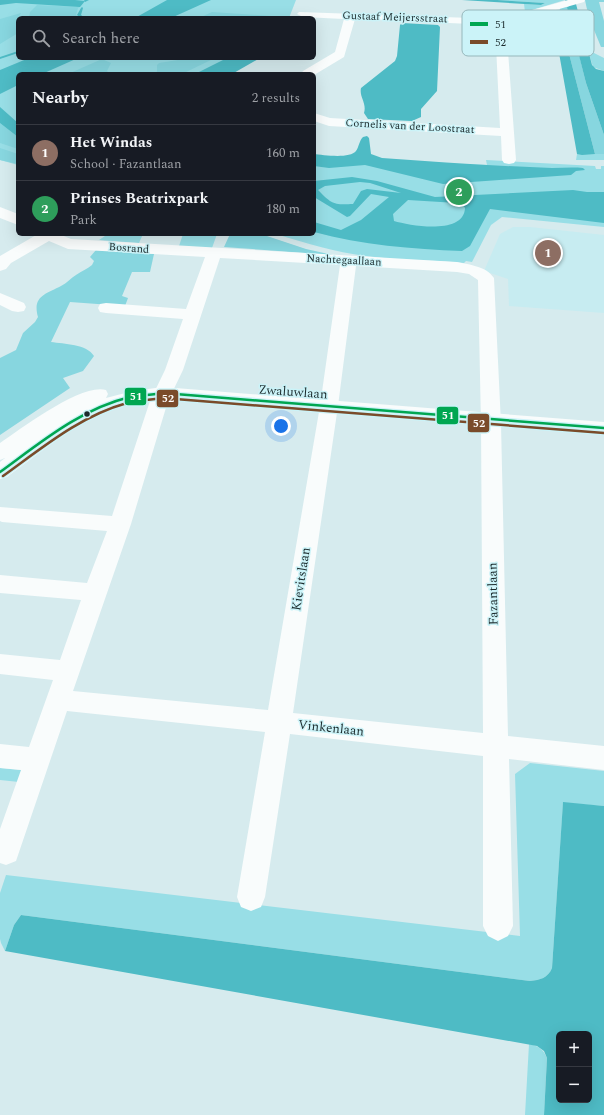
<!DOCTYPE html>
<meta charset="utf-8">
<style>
:root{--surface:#171b24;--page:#20242c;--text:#f1f3f6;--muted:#9ea1a6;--line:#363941;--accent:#0f766e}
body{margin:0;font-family:Spectral,serif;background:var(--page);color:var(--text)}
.controls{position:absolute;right:12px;bottom:12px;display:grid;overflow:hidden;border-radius:6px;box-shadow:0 4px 16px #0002}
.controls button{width:36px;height:36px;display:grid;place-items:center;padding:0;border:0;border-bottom:1px solid var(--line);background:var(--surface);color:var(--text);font:20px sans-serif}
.you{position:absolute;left:281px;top:426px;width:14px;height:14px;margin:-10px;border:3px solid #fff;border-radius:50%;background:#1a73e8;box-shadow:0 0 0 6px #1a73e833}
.badge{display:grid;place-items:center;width:26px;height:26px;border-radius:50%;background:var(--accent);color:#fff;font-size:13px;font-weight:700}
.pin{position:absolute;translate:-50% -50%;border:2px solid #fff;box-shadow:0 1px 4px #0006}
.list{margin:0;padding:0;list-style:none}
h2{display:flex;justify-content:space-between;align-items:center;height:52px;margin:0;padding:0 16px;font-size:17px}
h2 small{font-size:13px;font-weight:400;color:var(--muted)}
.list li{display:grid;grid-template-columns:26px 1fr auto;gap:12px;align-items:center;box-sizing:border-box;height:56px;padding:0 16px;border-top:1px solid var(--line)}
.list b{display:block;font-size:15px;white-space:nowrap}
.list p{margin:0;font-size:13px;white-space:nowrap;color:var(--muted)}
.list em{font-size:13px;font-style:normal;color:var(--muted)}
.icon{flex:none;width:22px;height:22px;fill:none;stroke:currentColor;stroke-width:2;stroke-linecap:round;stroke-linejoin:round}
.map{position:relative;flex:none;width:604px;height:1115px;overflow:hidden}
.search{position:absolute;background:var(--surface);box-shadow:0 4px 16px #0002;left:16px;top:16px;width:300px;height:44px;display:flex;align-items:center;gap:10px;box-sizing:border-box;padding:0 14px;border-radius:6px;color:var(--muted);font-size:15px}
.panel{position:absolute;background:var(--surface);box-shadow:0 4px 16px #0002;left:16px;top:72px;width:300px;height:164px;border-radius:6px}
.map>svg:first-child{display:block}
.built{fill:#c7ecf1}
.green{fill:#98dee6}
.forest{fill:#87d6df}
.water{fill:#4ebbc5;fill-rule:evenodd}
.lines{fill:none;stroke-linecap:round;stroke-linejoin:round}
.stream{fill:#4ebbc5;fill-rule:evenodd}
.street{fill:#f9fcfc;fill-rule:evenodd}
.secondary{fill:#f9fcfc;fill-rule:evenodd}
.bus-1-casing{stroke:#cbf3f8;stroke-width:5}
.bus-2-casing{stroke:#cbf3f8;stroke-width:5}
.bus-1{stroke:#00a651;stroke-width:2.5}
.bus-2{stroke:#7a4b2a;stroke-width:2.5}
.bus-dot{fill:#1c2b2d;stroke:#cbf3f8;stroke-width:1.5}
.labels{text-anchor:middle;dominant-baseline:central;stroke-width:3;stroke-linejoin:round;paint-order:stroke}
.far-street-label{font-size:11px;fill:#1c2b2d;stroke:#cbf3f8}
.street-label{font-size:13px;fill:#1c2b2d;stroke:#cbf3f8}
.key{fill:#cbf3f8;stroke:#96b7bb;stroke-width:1}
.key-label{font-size:11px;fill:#1c2b2d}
.line-badge{stroke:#cbf3f8;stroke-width:1.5}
.badge-label{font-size:11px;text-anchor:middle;font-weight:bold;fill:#fff}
</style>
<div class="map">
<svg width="604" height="1115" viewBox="0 0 604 1115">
<rect width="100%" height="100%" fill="#d6ebee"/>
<path class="built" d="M 513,227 L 530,227 L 604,235 L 604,313 L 509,306 L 508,279 L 484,271 L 500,234 Z"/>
<path class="green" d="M 0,0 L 296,0 L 289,18 L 18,18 L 18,58 L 258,58 L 230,74 L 18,74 L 18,165 L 0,160 Z
M 497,0 L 565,0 L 525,12 L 524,4 L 541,5 L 545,3 Z
M 583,34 L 589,35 L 594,53 L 604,58 L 604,71 L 593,67 Z
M 577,154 L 604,154 L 604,160 L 576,160 Z
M 314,159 L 543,167 L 487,165 L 486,160 L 595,166 L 596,169 L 601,169 L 601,166 L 604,166 L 604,227 L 502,217 L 491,225 L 472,262 L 466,261 L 464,263 C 435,260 405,261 375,257 C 341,254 309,244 276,234 L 314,234 Z
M 108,234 L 143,234 L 139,243 L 99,240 Z
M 183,234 L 217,234 L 212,248 L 179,246 Z
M 530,763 L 604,771 L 604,806 L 563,803 L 552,968 C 548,978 540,980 530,981 L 21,915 L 14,925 L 5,951 L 1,943 L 0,939 L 0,893 L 6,875 L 520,936 L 515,774 Z
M 0,768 L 22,770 L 19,782 L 0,780 Z
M 529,1044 C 539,1046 543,1049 547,1058 L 544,1115 L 525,1115 Z"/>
<path class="forest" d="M 585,0 L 604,0 L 604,2 L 599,2 L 604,21 L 604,47 L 601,47 C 595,32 588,17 585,0 Z
M 37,5 L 80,7 L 78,8 L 76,15 L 80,18 L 29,18 L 30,12 Z
M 567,6 L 586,83 L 604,135 L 604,154 L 595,154 L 559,15 L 560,8 Z
M 212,12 L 271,16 L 274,17 L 272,18 L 199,18 Z
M 21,13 L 18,18 L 18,33 L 0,44 L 0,19 Z
M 190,58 L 213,59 L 182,74 L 156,74 L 157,71 L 157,65 L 159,63 Z
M 102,59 L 111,63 L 107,71 L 110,74 L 68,74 Z
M 0,123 L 18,137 L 18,149 L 0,143 Z
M 0,148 L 18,154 L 18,164 L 0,160 Z
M 230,234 L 261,234 L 306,249 L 333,255 L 224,247 Z
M 96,250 L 154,254 L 150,272 L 132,272 L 122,296 L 128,298 L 125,306 L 70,302 L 51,342 C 64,344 87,344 94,356 L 83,371 L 63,378 L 70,388 L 0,435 L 0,358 L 16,350 L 23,333 L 35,322 L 38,317 C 32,296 46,294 61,286 C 67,283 71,278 76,275 C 82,271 87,269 92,265 L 94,261 L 90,257 Z"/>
<path class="water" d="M 0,0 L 75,0 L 85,1 L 80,7 L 16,3 L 0,5 Z
M 167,0 L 211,0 L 171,18 L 135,18 Z
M 462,0 L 497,0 L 545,3 L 541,5 Z
M 563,0 L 570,0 L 576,4 L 592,65 L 596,69 L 604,71 L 604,135 L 586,83 L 568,12 L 567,7 L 569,6 L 565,0 Z
M 550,13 L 559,15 L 595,154 L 582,155 L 577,154 L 554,25 L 547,16 Z
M 402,23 L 438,25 L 440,27 L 437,91 L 421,109 L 421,117 L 412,121 L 368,119 L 364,113 C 367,103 359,97 361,88 L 395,61 L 397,56 L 400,25 Z
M 29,58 L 78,58 L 42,74 L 18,74 L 18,85 L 0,94 L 0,70 Z
M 227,58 L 260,58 L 232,74 L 195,74 Z
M 0,107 L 18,123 L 18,137 L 0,123 Z
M 367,136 L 369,138 L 371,154 L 382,158 C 439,162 495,166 552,168 C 562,168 572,167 583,168 L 585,170 L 576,171 L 571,175 L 443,184 L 365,165 L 329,168 L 314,166 L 314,154 C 323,155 350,159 356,151 C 359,147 359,141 363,137 Z
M 352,177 L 377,181 L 435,197 L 573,190 L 587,192 L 604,192 L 604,223 L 490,209 L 470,246 L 462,251 C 412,249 362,245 314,232 L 314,222 L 341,230 L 361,220 L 389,197 L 371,194 L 350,216 L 347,217 L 314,197 L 314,181 ZM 360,182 L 370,183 L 401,193 L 367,189 L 361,191 L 353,204 C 333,205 332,204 318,190 L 325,186 ZM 408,200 L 457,203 L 463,205 L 465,208 C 464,235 411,226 394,221 L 393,214 Z
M 563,802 L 604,806 L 604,1115 L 544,1115 L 547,1058 L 544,1051 L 537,1046 L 5,951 L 14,925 L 21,915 L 530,981 C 540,980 548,978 552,968 ZM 559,1034 L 589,1034 L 589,1100 L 559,1100 Z"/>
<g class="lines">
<path class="stream" d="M 84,0 L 89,0 L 85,2 Z
M 82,7 L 83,8 L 81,15 L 85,18 L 81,18 L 77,15 L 81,8 Z
M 18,51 L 18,53 L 0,59 L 0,57 Z"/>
<path class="street" d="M 568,0 L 585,0 L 584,2 L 506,24 L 516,160 L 514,163 L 509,164 L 504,163 L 502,160 L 501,136 L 329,126 L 314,121 L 314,113 L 330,118 L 500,128 L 495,25 L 355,19 L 344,57 L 314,75 L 301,74 L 303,71 L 335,52 L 344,19 L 303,17 L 297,14 L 299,12 L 500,19 Z
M 0,207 L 18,214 L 18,225 L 0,218 Z
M 38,234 L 59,234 L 71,239 L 457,262 C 470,265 486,266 494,278 L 501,424 L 508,736 L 604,746 L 604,770 L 509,759 L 513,926 L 508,936 L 498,941 L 488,936 L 483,926 L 483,756 L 290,734 L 265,897 L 261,907 L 251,911 L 241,907 L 237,897 L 265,732 L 67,711 L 16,861 L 6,865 L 0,863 L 0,829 L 21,770 L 0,768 L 0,744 L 29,747 L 53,680 L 0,674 L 0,654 L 60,660 L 81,600 L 0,593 L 0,575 L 87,583 L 107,531 L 2,522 L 0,521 L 0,507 L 112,516 L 150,401 L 165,370 L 183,319 L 106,313 L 100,312 L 98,308 L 100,304 L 106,303 L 186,309 L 205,257 L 68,249 L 49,241 L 11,263 L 6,269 L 0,271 L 0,256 ZM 220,258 L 340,265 L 320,406 L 268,710 L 73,691 L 131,524 L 168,401 L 183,370 ZM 356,266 L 457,272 L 469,274 L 478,280 L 481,424 L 483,733 L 293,713 L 338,406 Z
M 0,293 L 24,303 L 26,307 L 24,311 L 18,312 L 12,311 L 0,305 Z"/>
<path class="secondary" d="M 163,387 L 604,422 L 604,434 L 163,399 C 152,401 140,401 130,403 C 84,415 44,450 7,477 L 0,479 L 0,462 L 5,458 L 0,460 L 0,443 C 21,429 81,383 106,390 L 108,394 L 106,398 L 133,391 Z"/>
<g class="bus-1-casing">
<path id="bus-1" d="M 0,472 C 40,443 80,409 130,397 C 140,395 152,395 163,393 L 604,428"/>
</g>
<g class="bus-2-casing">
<path id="bus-2" d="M 3,476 C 42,448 80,416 127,403 C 138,400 151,400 163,398 L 604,433"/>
</g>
<use href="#bus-1" class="bus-1"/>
<use href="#bus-2" class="bus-2"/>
</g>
<circle class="bus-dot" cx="87" cy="414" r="3.5"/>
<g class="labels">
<g class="far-street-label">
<text transform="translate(395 17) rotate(2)">Gustaaf Meijersstraat</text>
<text transform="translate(410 126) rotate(3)">Cornelis van der Loostraat</text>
<text transform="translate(129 248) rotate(4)">Bosrand</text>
<text transform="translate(344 260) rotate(3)">Nachtegaallaan</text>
</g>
<g class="street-label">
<text transform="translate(293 392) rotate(4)">Zwaluwlaan</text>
<text transform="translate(301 579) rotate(-81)">Kievitslaan</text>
<text transform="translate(493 594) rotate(-91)">Fazantlaan</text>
<text transform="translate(331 728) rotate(6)">Vinkenlaan</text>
</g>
</g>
<rect x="462" y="10" width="132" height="46" rx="6" class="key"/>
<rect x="470" y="22" width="18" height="4" fill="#00a651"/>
<rect x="470" y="40" width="18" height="4" fill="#7a4b2a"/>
<g class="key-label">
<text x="495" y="28">51</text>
<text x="495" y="46">52</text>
</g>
<g class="line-badge">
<rect x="124" y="387" width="23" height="19" rx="4" fill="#00a651"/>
<rect x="156" y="389" width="23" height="19" rx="4" fill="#7a4b2a"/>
<rect x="436" y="406" width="23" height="19" rx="4" fill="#00a651"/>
<rect x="467" y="413" width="23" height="20" rx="4" fill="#7a4b2a"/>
</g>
<g class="badge-label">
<text x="136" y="400">51</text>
<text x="168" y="402">52</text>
<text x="448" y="419">51</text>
<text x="479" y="427">52</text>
</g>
</svg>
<div class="controls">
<button>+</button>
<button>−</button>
</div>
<div class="you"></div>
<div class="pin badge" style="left:548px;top:253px;background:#8d6e63">1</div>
<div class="pin badge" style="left:459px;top:192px;background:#2e9e5b">2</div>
<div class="search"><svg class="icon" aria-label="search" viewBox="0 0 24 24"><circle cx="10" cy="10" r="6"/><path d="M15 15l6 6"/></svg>Search here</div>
<section class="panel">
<h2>Nearby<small>2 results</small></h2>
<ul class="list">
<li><span class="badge" style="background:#8d6e63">1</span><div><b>Het Windas</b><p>School · Fazantlaan</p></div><em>160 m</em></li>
<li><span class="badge" style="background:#2e9e5b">2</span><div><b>Prinses Beatrixpark</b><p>Park</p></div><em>180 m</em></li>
</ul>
</section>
</div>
